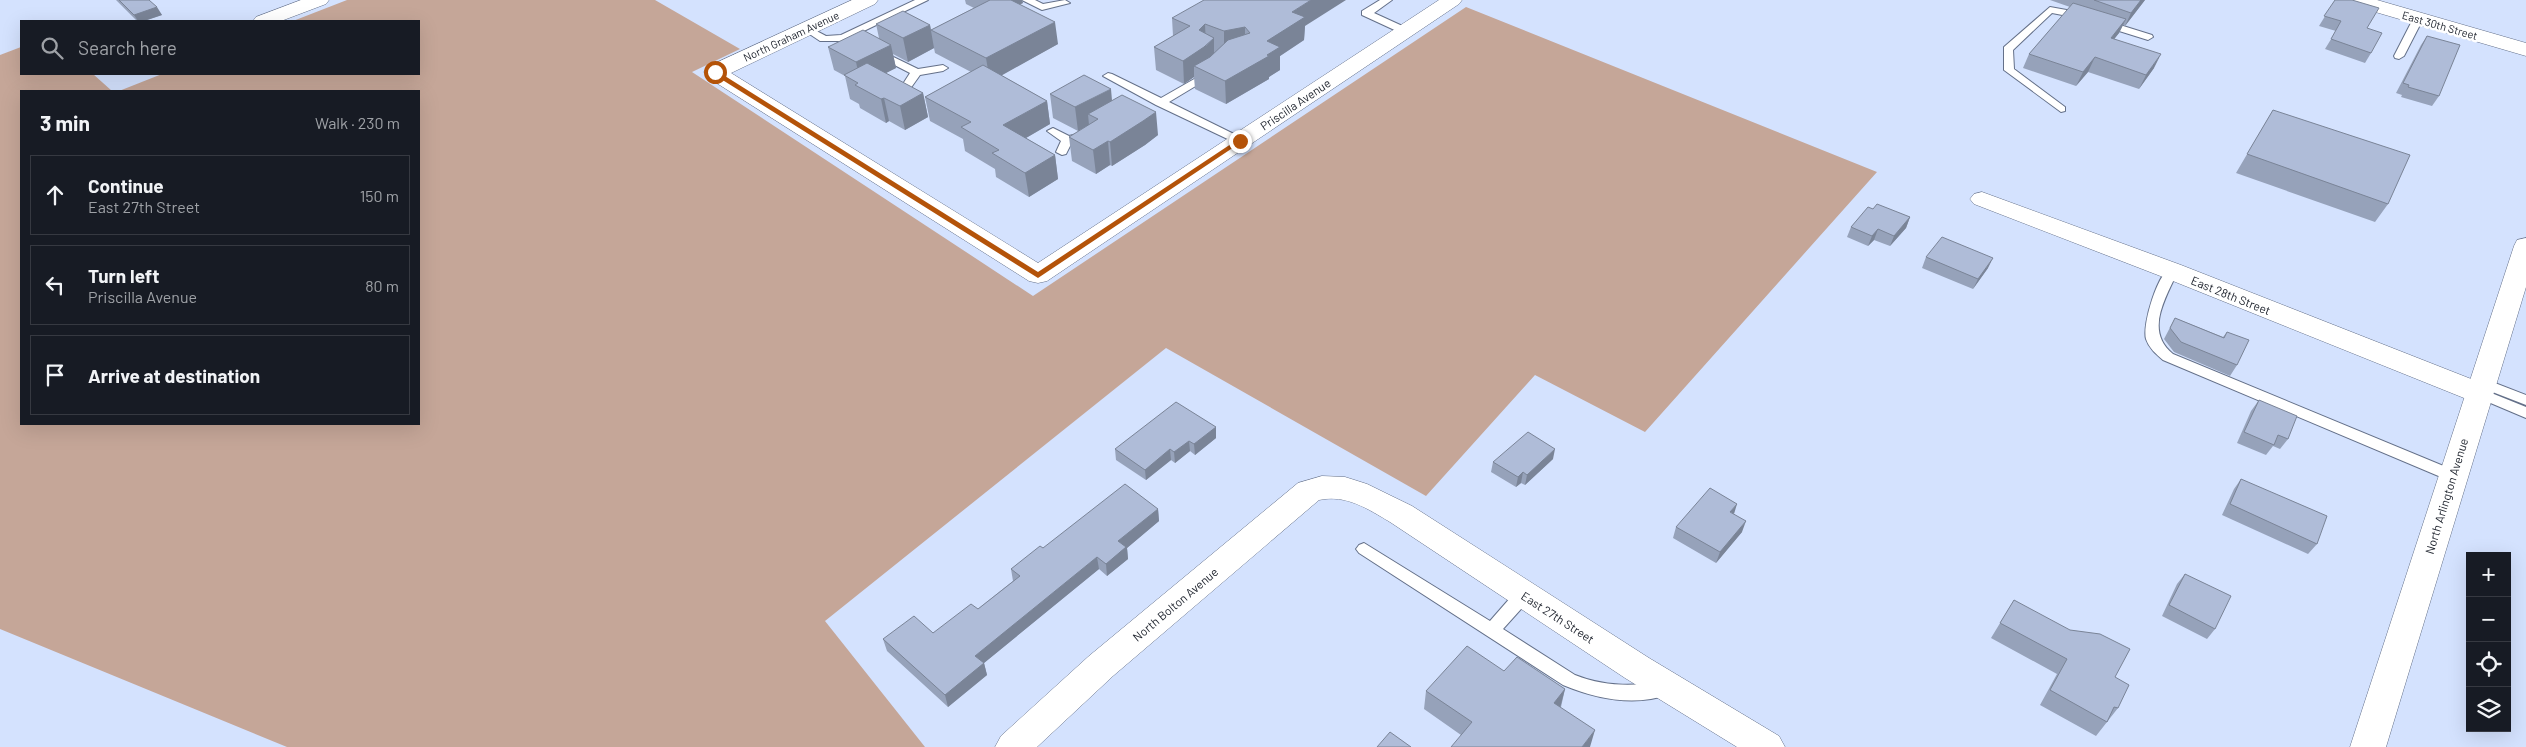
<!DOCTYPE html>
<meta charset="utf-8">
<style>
:root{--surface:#171b24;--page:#20242c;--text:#f1f3f6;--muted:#9ea1a6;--line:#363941}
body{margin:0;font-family:Barlow,sans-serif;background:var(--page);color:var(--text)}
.controls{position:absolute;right:15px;bottom:15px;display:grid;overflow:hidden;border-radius:0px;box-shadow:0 5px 20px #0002}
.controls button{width:45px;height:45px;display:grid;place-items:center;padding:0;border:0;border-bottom:1px solid var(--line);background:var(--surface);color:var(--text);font:25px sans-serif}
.stop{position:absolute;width:15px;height:15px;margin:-11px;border:4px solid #b45309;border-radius:50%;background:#fff}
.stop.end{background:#b45309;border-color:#fff;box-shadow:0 1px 5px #0008}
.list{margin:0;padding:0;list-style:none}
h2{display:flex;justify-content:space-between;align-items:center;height:65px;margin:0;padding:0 20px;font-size:21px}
h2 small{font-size:16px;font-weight:400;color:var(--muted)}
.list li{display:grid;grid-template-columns:32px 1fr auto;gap:15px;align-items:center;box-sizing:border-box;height:80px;margin:0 10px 10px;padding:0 10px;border:1px solid var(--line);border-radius:0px}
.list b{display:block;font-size:19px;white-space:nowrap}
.list p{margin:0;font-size:16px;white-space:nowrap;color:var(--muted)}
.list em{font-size:16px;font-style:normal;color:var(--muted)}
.icon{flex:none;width:28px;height:28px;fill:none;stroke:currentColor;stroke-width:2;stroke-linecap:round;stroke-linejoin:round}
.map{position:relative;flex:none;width:2526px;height:747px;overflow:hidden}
.search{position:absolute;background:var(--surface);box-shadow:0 5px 20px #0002;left:20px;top:20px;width:400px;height:55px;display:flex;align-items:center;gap:12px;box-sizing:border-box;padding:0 18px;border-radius:0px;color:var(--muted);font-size:19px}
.panel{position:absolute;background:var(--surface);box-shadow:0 5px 20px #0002;left:20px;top:90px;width:400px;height:335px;border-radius:0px}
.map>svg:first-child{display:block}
.forest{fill:#c5a698}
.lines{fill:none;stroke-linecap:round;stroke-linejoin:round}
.service-casing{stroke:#647089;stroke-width:2}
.minor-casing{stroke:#647089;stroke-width:1}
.secondary-casing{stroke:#647089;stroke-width:1}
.service{fill:#fff;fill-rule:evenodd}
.minor{fill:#fff;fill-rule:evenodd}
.secondary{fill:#fff;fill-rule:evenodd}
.wall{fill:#96a2ba}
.shaded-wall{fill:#7a8497}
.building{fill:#afbcd8;stroke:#7a8497}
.route{fill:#b45309}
.labels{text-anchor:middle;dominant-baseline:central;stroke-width:5;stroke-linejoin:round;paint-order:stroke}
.far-street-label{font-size:11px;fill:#212630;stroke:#fff}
.street-label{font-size:12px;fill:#212630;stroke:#fff}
</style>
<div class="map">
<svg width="2526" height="747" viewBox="0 0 2526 747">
<rect width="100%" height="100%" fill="#d4e2fe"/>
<path class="forest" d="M 347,0 L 655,0 L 740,49 L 692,72 L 1033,296 L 1466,7 L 1877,172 L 1645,432 L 1535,375 L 1426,496 L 1166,348 L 825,621 L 925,747 L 287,747 L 0,629 L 0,55 L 21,47 L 21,74 L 93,74 L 112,91 L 21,91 L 21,424 L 419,424 L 419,91 L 119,91 L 162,74 L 419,74 L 419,21 L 293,21 Z"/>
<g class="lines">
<g class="service-casing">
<path id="service" d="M 915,0 L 928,0 L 843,41 L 820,41 L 802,29 L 807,26 L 826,36 L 841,35 Z
M 1022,0 L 1035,0 L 1043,4 L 1065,0 L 1070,3 L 1042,10 Z
M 1380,0 L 1392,0 L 1374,13 L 1409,29 L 1409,33 L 1401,33 L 1362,15 L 1362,11 Z
M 2050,7 L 2083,13 L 2088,16 L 2083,19 L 2052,13 L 2013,50 L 2014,69 L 2065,107 L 2065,111 L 2061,112 L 2004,70 L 2004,47 Z
M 2418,16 L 2423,19 L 2404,56 L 2399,59 L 2395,58 L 2394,56 L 2413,19 Z
M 2104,20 L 2152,35 L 2153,37 L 2148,40 L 2100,25 L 2099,23 Z
M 879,50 L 918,69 L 943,65 L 948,68 L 943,71 L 920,75 L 910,89 L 902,89 L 901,87 L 910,73 L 875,55 L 874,53 Z
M 1210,70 L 1214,71 L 1214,75 L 1169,102 L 1244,139 L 1244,143 L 1236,143 L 1156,105 L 1103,76 L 1108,73 L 1112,74 L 1161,98 Z
M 1053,128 L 1069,136 L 1086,132 L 1092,135 L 1072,142 L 1066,154 L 1062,155 L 1056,152 L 1061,141 L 1047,131 Z
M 2172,267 L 2178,271 C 2166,297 2144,331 2173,354 L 2458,472 L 2460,476 L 2458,480 L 2448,480 L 2163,360 C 2156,354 2149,348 2146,339 C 2142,325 2158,271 2172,267 Z
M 2482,378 L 2526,395 L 2526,405 L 2477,386 L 2475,383 Z
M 2479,388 L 2526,407 L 2526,418 L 2474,396 L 2472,393 Z
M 1364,543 L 1490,621 L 1518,589 L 1524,588 L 1530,589 L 1532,594 L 1530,599 L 1503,629 L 1575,675 C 1605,687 1632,686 1664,682 L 1670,684 L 1672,689 L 1670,694 C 1634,707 1597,699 1563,685 L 1359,553 L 1356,549 L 1359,545 Z"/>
</g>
<g class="minor-casing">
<path id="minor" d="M 301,0 L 329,0 L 326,4 L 281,21 L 253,21 L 256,17 Z
M 852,0 L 878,0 L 875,4 L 731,73 L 1038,263 L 1439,0 L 1462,0 L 1459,4 L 1047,281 L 1038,283 L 1029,281 L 707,77 L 704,72 L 707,67 Z
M 1982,192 L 2181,265 L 2489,386 L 2493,393 L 2489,400 L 2479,403 L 2469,400 L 2163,277 L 1974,204 L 1970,199 L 1974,194 Z
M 1322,476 L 1345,477 L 1367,484 L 1412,506 L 1649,658 L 1779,736 L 1785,747 L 1737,747 L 1625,678 L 1390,522 C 1368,509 1346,494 1319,500 L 1113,676 L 1037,747 L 995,747 L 1001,736 L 1089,656 L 1298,483 Z"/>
</g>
<g class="secondary-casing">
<path id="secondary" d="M 2345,0 L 2377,0 L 2526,43 L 2526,56 L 2348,4 Z
M 2526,238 L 2526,287 L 2386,747 L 2350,747 L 2514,246 L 2517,240 Z"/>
</g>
<use href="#service" class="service"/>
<use href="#minor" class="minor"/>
<use href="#secondary" class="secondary"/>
</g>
<path class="wall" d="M 116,0 L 149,0 L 162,15 L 144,21 L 137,21 Z
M 965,0 L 1022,0 L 1023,3 L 1020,4 L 1058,44 L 1001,75 L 1047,101 L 1050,124 L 1026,138 L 1055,155 L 1058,179 L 1029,197 L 996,177 L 995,169 L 965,151 L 963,139 L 930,121 L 925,97 L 971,72 L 935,53 L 934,48 L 908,62 L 893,54 L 896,68 L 885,73 L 923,93 L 928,117 L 905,130 L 889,121 L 886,123 L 860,108 L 859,104 L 850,99 L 845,76 L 834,70 L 828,47 L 879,38 L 876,24 L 930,25 L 931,30 L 974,8 L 966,4 Z
M 2050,0 L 2145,0 L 2125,26 L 2123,25 L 2119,33 L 2114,39 L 2154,68 L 2139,89 L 2088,72 L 2076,86 L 2023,68 L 2029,54 L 2070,7 Z
M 2335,0 L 2367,28 L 2371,53 L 2365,63 L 2325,49 L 2336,31 L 2319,26 Z
M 1172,18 L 1305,26 L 1304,40 L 1280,56 L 1280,70 L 1269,77 L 1269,79 L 1226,104 L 1195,89 L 1194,77 L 1184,84 L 1156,70 L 1154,47 L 1173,36 Z
M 2427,36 L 2439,96 L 2432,106 L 2401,97 L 2402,95 L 2396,93 L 2421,45 Z
M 1050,94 L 1112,101 L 1158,135 L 1145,145 L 1112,166 L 1110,165 L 1096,174 L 1072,161 L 1069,137 L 1084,128 L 1078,131 L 1053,118 Z
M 2273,110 L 2388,204 L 2375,222 L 2236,173 Z
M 1873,209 L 1910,217 L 1906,228 L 1890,246 L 1874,240 L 1868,246 L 1847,237 L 1851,227 Z
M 1926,257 L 1988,268 L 1973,289 L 1922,268 Z
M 2175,318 L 2223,337 L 2227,332 L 2237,365 L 2230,376 L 2174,352 L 2164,339 Z
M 2259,400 L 2288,439 L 2280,449 L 2273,446 L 2266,455 L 2237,443 L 2251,411 Z
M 1216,427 L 1216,438 L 1195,455 L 1190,451 L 1175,463 L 1171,460 L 1146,480 L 1116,460 L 1115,449 Z
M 1553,459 L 1525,485 L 1521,483 L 1516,487 L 1491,472 L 1493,462 Z
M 2241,479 L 2317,544 L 2308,554 L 2222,515 L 2234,489 Z
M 1158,509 L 1159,521 L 1127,548 L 1128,559 L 1107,576 L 1099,569 L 984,663 L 987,675 L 948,707 L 887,651 L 883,639 L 933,633 L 978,609 L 1013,581 L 1011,569 L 1043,548 Z
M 1733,514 L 1742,532 L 1716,563 L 1673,538 L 1676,527 Z
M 2185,574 L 2215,629 L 2207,639 L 2162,616 L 2177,584 Z
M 2014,600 L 2115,677 L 2118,708 L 2096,736 L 2040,705 L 2057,674 L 1991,638 Z
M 1504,671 L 1565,689 L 1561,707 L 1461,735 L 1424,709 L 1426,691 Z"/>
<path class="shaded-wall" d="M 990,0 L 1022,0 L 1023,3 L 993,18 Z
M 1311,0 L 1346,0 L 1305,26 L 1304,40 L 1280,56 L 1280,70 L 1269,77 L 1269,79 L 1226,104 L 1225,81 L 1267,41 L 1292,12 Z
M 2141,0 L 2145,0 L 2125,26 L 2131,13 Z
M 157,7 L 162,15 L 144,21 L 138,21 L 134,15 Z
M 2126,19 L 2119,33 L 2104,52 L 2111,38 Z
M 1055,22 L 1058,44 L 990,82 L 986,58 Z
M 1205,24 L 1206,46 L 1214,38 L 1214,61 L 1194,66 L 1194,77 L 1184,84 L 1183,61 L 1199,30 Z
M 930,25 L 934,48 L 908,62 L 903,38 Z
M 1245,27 L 1245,50 L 1224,54 L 1224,31 Z
M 891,45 L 896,68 L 861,86 L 856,62 Z
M 2161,54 L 2154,68 L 2139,89 L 2146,75 Z
M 2095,57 L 2088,72 L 2076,86 L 2083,72 Z
M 1111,89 L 1113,112 L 1088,114 L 1089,125 L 1078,131 L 1075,107 Z
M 923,93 L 928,117 L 905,130 L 900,106 Z
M 884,98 L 889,121 L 886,123 L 881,99 Z
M 1047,101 L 1050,124 L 1007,149 L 1003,125 Z
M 1156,112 L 1158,135 L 1145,145 L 1112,166 L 1110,142 Z
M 1108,141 L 1110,165 L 1096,174 L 1093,150 Z
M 1055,155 L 1058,179 L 1029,197 L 1025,173 Z
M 1910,217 L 1906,228 L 1890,246 L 1894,236 Z
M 1878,229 L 1874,240 L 1868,246 L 1872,236 Z
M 1993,258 L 1988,268 L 1973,289 L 1978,279 Z
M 1216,427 L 1216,438 L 1195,455 L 1194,444 Z
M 1189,441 L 1190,451 L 1175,463 L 1174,452 Z
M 1170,449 L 1171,460 L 1146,480 L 1145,470 Z
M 1555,449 L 1553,459 L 1525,485 L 1527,475 Z
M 1523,472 L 1521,483 L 1516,487 L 1518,477 Z
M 1737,504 L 1734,514 L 1730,512 Z
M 1158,509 L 1159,521 L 1127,548 L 1128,559 L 1107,576 L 1106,564 L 1118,541 Z
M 1746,521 L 1742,532 L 1716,563 L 1720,552 Z
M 1097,557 L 1099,569 L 984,663 L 987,675 L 948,707 L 945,695 L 975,656 Z
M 1565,689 L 1560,708 L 1554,703 Z
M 1595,730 L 1590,747 L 1582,747 Z"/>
<path class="building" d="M 119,0 L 149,0 L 157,7 L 134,15 Z
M 990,0 L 1011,0 L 1055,22 L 986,58 L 931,30 Z
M 1204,0 L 1311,0 L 1292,12 L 1305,17 L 1267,41 L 1280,47 L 1267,55 L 1269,56 L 1225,81 L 1194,66 L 1210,57 L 1228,40 L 1250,33 L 1245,27 L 1224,31 L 1205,24 L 1199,30 L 1214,38 L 1204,47 L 1183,61 L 1154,47 L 1190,26 L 1172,18 Z
M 2094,0 L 2141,0 L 2131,13 Z
M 2335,0 L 2352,0 L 2379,8 L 2367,28 L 2382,33 L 2371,53 L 2331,39 L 2341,21 L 2324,16 Z
M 2073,3 L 2126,19 L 2111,38 L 2161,54 L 2146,75 L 2095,57 L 2083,72 L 2029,54 Z
M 903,11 L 930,25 L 903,38 L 876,24 Z
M 863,30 L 891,45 L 856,62 L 828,47 Z
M 2427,36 L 2460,45 L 2439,96 L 2408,87 L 2409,85 L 2403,83 Z
M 867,63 L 923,93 L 900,106 L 884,98 L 881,99 L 855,85 L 858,83 L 844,75 Z
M 983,65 L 1047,101 L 1003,125 L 1055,155 L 1025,173 L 992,153 L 999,150 L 961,127 L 971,122 L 925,97 Z
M 1084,75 L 1111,89 L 1075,107 L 1050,94 Z
M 1122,95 L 1156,112 L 1143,121 L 1110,142 L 1108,141 L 1093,150 L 1069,137 L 1098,119 L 1088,114 Z
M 2273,110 L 2410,155 L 2388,204 L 2247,154 Z
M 1877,204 L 1910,217 L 1894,236 L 1878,229 L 1872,236 L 1851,227 L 1868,207 L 1873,209 Z
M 1942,237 L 1993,258 L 1978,279 L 1926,257 Z
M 2175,318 L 2224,338 L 2227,332 L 2249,340 L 2237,365 L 2181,342 L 2170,328 Z
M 2259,400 L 2297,416 L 2288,439 L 2278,435 L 2274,445 L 2244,432 Z
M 1176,402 L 1216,427 L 1194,444 L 1189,441 L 1174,452 L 1170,449 L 1145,470 L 1115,449 Z
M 1528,432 L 1555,449 L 1527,475 L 1523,472 L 1518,477 L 1493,462 Z
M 2241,479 L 2327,516 L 2317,544 L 2230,504 Z
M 1125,484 L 1158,509 L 1118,541 L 1126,547 L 1106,564 L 1097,557 L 975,656 L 984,663 L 945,695 L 883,639 L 914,616 L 933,633 L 971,604 L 978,609 L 1020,576 L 1011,569 L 1040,546 L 1043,548 Z
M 1710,488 L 1737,504 L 1730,512 L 1746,521 L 1720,552 L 1676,527 Z
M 2185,574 L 2231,596 L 2215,629 L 2169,605 Z
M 2014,600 L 2070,630 L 2100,634 L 2130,649 L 2115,677 L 2129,685 L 2118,708 L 2114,707 L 2107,722 L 2050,690 L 2067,659 L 2000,623 Z
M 1467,646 L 1504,671 L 1517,657 L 1565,689 L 1554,703 L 1595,730 L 1582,747 L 1451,747 L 1472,722 L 1426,691 Z
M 1390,732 L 1411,747 L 1377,747 Z"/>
<path class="route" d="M 713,71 L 717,71 L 1038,272 L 1237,140 L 1243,141 L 1038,278 L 713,74 Z"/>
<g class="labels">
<g class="far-street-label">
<text transform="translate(2440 25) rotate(16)">East 30th Street</text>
<text transform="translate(791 36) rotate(-25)">North Graham Avenue</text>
</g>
<g class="street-label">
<text transform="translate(1295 104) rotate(-34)">Priscilla Avenue</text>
<text transform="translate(2231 295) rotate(22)">East 28th Street</text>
<text transform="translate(2446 496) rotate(-73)">North Arlington Avenue</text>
<text transform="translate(1175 604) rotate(-40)">North Bolton Avenue</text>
<text transform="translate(1558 617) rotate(33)">East 27th Street</text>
</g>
</g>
</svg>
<div class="controls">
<button>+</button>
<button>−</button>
<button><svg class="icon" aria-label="locate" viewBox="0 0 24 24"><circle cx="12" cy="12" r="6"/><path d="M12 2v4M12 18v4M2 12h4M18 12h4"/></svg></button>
<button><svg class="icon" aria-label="layers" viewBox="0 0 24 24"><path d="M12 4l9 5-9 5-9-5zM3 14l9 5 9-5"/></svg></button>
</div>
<div class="stop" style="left:715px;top:72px"></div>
<div class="stop end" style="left:1240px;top:141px"></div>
<div class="search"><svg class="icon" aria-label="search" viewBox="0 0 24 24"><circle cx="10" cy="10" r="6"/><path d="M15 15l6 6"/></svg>Search here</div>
<section class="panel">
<h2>3 min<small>Walk · 230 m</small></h2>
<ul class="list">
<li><svg class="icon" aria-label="ahead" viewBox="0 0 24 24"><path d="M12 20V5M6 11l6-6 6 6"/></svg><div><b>Continue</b><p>East 27th Street</p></div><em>150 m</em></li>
<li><svg class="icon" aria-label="left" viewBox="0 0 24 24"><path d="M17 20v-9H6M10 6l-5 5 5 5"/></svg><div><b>Turn left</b><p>Priscilla Avenue</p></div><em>80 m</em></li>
<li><svg class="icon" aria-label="arrive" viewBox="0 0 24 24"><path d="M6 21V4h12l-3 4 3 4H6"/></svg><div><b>Arrive at destination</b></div></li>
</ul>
</section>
</div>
